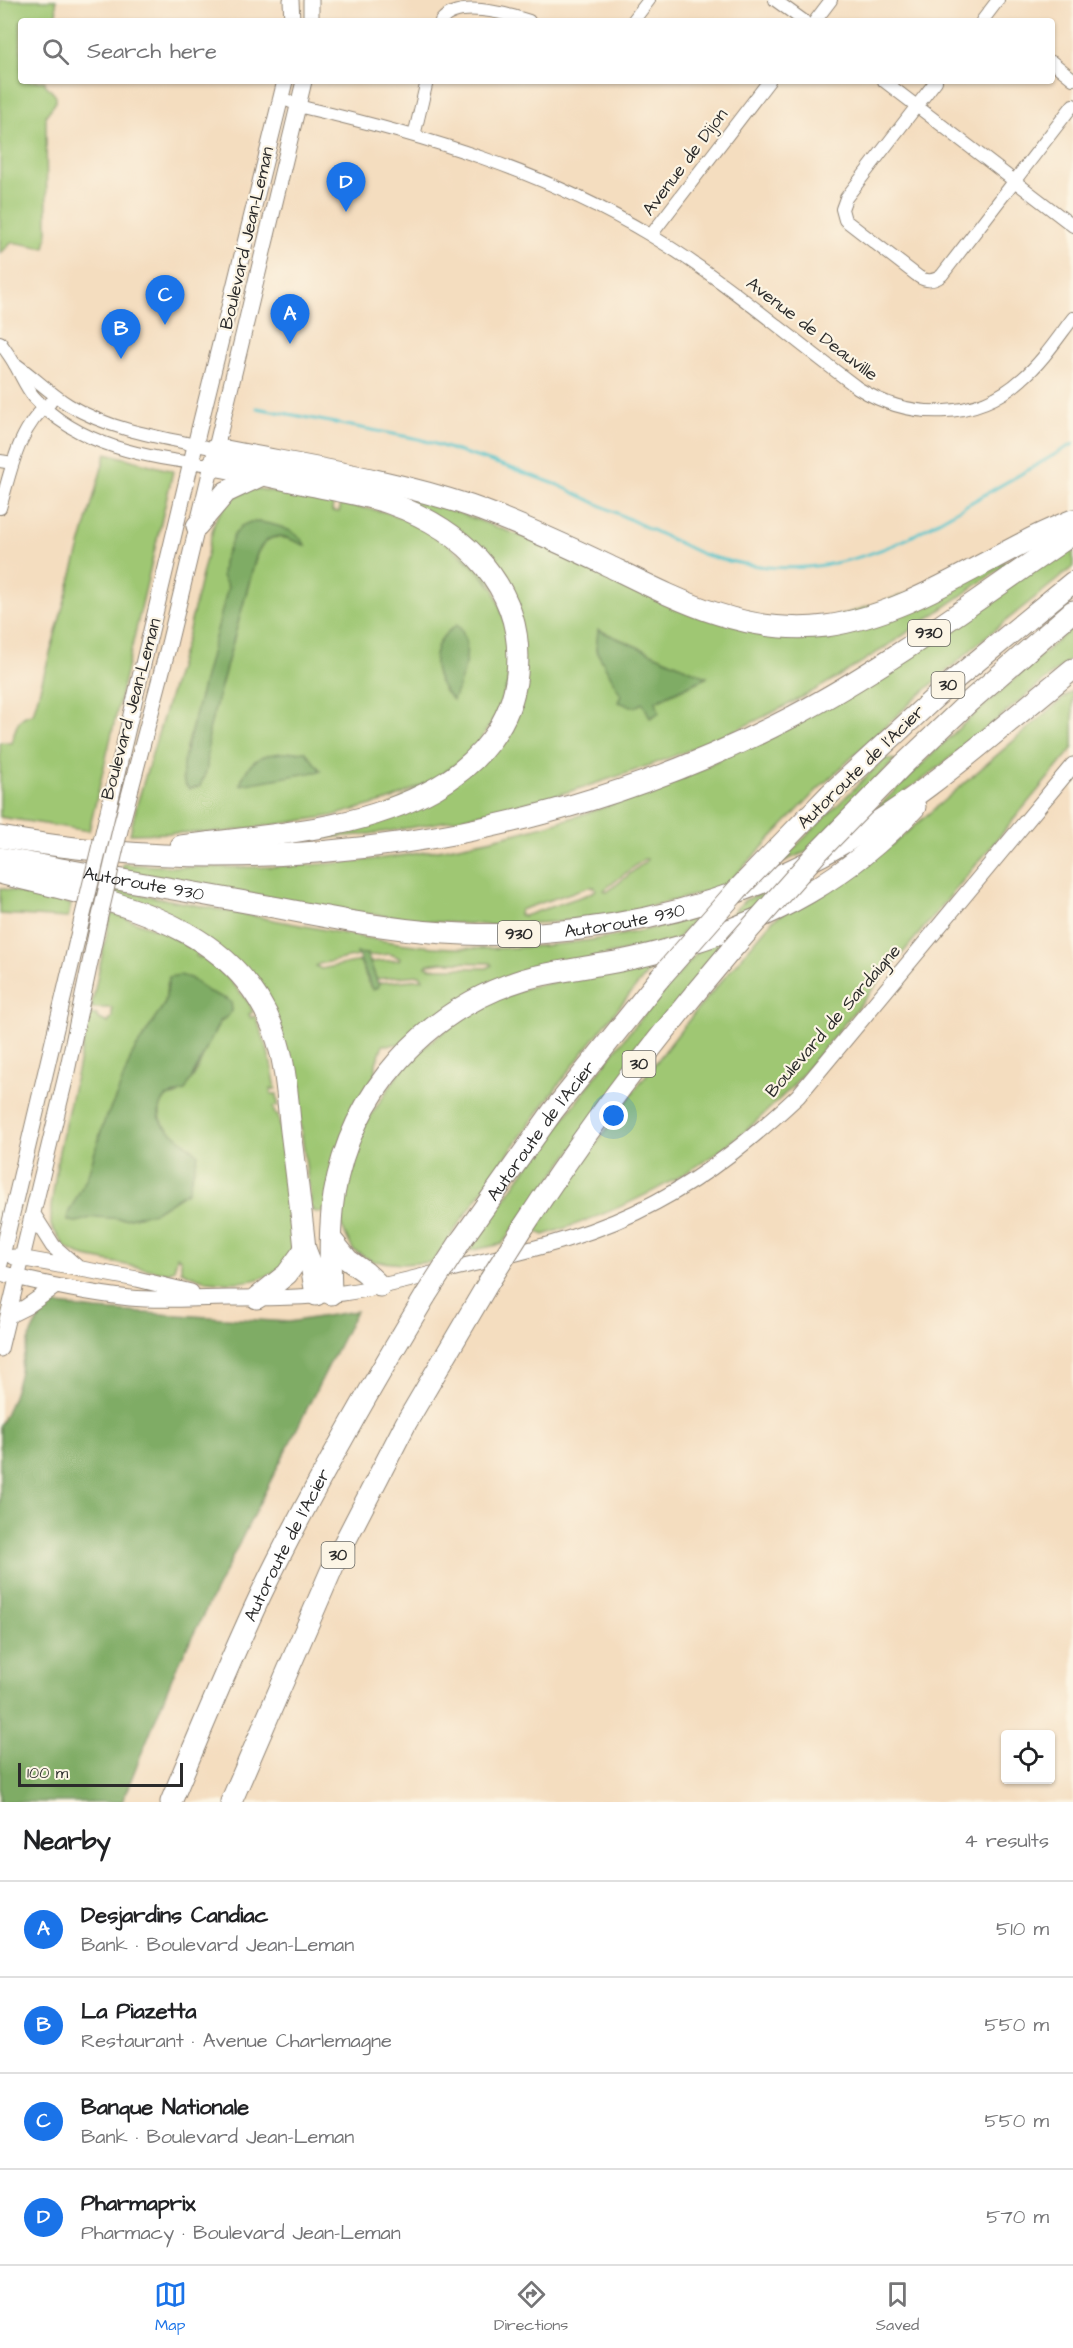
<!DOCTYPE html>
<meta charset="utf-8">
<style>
:root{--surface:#fff;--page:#f2f2f2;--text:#202124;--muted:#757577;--line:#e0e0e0;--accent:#1a73e8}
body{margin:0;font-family:"Architects Daughter",sans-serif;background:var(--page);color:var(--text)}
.controls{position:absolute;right:18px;bottom:18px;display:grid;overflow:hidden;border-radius:6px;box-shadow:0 2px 4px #0004}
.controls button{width:54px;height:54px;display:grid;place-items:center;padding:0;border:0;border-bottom:2px solid var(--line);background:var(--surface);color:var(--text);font:30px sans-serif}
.scale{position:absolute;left:18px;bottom:15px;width:165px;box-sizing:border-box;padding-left:6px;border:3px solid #2b2b2b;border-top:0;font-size:16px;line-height:21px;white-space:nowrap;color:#2b2b2b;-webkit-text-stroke:4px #fcf5e5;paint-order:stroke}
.you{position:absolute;left:614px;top:1116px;width:21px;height:21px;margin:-15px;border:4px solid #fff;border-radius:50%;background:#1a73e8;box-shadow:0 0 0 9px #1a73e833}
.badge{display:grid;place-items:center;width:39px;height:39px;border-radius:50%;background:var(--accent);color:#fff;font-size:20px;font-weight:700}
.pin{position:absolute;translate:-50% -50px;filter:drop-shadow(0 2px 3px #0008)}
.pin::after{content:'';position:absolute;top:32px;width:21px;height:18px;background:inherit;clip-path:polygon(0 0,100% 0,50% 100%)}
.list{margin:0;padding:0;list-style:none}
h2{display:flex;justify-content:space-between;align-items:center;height:78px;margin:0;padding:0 24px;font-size:26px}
h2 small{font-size:20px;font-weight:400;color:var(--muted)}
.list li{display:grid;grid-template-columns:39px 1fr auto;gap:18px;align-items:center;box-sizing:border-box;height:96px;padding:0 24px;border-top:2px solid var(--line)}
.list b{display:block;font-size:22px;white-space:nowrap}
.list p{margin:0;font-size:20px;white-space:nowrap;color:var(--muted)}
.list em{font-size:20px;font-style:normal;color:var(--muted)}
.icon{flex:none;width:33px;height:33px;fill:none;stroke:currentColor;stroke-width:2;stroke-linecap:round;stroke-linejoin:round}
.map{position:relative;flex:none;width:1073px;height:1802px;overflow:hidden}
.search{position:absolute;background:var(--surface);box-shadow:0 2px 4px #0004;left:18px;right:18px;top:18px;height:66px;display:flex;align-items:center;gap:15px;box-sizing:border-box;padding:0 21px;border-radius:6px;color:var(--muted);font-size:22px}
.sheet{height:462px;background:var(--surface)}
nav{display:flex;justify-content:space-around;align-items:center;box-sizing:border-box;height:84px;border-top:2px solid var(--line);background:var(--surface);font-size:16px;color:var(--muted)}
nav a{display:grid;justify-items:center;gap:3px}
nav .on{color:var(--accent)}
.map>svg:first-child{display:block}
.green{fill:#9fc773;stroke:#65794f;stroke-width:1.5;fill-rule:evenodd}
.forest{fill:#7fac65;stroke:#556c48;stroke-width:1.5}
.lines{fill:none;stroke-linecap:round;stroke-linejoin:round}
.stream{stroke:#55c3ca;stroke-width:3}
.minor-casing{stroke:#908475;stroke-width:14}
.tertiary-casing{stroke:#908475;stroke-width:17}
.motorway-casing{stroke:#908475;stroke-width:23}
.minor{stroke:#fff;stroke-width:12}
.tertiary{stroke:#fff;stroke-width:15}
.motorway{stroke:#fff;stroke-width:21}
.tertiary-bridge-casing{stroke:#908475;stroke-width:17;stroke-linecap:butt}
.motorway-bridge-casing{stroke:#908475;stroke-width:23;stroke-linecap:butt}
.tertiary-bridge{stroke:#fff;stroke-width:15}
.motorway-bridge{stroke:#fff;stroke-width:21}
.labels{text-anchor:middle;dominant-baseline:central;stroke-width:4.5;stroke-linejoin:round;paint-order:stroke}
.shield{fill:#fcf5e5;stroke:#6a6863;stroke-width:1.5}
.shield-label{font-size:16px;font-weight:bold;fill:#2b2b2b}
.street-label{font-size:18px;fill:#2b2b2b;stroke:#fcf5e5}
</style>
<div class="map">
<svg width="1073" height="1802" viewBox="0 0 1073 1802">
<rect width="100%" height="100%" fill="#fcf5e5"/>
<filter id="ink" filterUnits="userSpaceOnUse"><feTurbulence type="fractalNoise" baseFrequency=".0167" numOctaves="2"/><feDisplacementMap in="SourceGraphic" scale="12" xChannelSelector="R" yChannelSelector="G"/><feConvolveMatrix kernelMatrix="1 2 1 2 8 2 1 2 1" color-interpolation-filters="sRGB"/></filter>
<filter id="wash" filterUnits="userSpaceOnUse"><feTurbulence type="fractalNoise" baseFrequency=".008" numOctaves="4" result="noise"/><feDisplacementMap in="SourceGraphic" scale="24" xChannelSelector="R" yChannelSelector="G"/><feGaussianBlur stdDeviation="1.35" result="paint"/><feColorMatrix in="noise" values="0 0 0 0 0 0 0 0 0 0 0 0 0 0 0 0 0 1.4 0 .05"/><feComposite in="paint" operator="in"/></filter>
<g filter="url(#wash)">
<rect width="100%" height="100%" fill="#f4ddbf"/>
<path class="green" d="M 0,0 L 56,0 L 57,21 L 21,21 L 21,81 L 45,81 L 45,84 L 56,96 L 56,102 L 46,115 L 47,238 L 45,248 L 12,242 L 0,254 Z
M 106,453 L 173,471 L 89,831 L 0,817 L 0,742 L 12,743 C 15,730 17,715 33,714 Z
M 259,489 L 333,504 L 332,511 L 339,512 L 341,504 L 385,512 L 403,518 L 456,547 L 494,589 L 510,636 L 510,676 L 497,714 L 474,750 L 437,778 L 390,800 L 332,816 L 225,832 L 130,834 L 137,804 L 187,638 L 215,520 L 229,500 L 248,490 ZM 259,522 L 287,530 L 292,540 C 274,534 266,537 257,554 L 209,730 L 205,778 L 183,779 L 186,747 L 200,702 L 228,587 L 222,576 ZM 461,630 C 469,658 464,673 453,699 L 443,690 Z
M 405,493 L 784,634 L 1016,558 C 943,607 873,660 795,701 C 668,768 525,811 383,832 C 350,837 316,838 283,841 L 359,824 L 500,740 L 518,607 L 399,500 ZM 599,630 L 706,677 L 706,678 L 656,701 L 643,703 L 622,695 L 596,650 Z
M 1073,543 L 1073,567 L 982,640 L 906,707 L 817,790 L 726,885 L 681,899 L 626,912 L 557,922 L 489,925 L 424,921 L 339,910 L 121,871 L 123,864 C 288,875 444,862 602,808 C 633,797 668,786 698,771 C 740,748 780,721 821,696 C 905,645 989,594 1073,543 ZM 644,859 L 647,859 L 646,861 L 607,892 L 604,890 ZM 588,887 L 595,887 L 596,890 L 589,894 L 524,916 L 519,915 L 520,910 Z
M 1073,627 L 1073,657 L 929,775 L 868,817 L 959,728 Z
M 1073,690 L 1073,748 L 790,1089 C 775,1103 759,1119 743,1133 C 685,1180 615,1213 544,1235 L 535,1231 L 564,1188 L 640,1083 L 696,1011 L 773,920 L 892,845 Z
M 885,758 L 895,760 L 806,852 L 779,863 Z
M 0,888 L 71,904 L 68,918 L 0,914 Z
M 117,890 C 179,902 242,914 305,926 C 348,934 391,944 435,947 C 524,953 612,941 697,917 L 676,940 L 557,965 L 400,1044 L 383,1045 L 376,1063 L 376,1072 L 323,1213 L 312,1211 L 296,1090 L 266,996 L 115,897 ZM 367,954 L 368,956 L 390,954 L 400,958 L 399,960 L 370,962 L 376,979 L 420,975 L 423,979 L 378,983 L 379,986 L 370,987 L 360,961 L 321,969 L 316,966 L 319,964 ZM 443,962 L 490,963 L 492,965 L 487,968 L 431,968 L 426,966 L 428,964 Z
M 771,890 L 751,913 L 722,924 L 745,900 Z
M 111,913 L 161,931 L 199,952 L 196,956 L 200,958 L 203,954 L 228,978 L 249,1003 L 253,1012 L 249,1014 L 251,1018 L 255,1016 C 266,1040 272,1063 276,1089 L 271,1089 L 271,1094 L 277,1094 L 278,1106 L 273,1107 L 275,1115 L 278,1115 C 282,1141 299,1236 290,1256 C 276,1284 233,1284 207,1281 C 199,1279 189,1274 181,1271 L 181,1259 L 177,1256 L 174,1270 L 168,1273 L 85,1257 L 66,1248 L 51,1226 L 51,1207 L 59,1151 L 90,1014 L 97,1015 L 97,1018 L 108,1023 L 112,1017 L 112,1008 L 91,1008 ZM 190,978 L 209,992 L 226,999 L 229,1015 C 208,1029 206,1057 193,1077 C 189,1083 182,1089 177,1095 L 166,1097 C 148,1121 174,1135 192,1148 L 188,1191 L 155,1212 L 125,1219 L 68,1214 L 88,1175 L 104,1122 L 117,1095 L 132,1055 L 165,1003 L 167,983 Z
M 729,939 L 502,1244 L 469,1251 L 522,1174 L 627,1035 L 701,948 Z
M 658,961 C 576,1055 504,1158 433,1262 L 402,1264 L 372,1261 L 353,1250 L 342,1227 L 345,1183 L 365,1124 L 409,1058 L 478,1006 L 529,987 Z"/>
<path class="forest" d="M 250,522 C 269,522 297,528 306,546 C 284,536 271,528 257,553 L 209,730 L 207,769 L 200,786 L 189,789 C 181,782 183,772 183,763 L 228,587 L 222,576 L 223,562 L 234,535 L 241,526 Z
M 457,625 C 476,644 462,679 453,700 C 430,677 426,644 457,625 Z
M 598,630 L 707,677 L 656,701 L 659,713 L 650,718 L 643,703 L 635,707 L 618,702 L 621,695 L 596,650 Z
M 305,751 L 321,771 L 240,785 C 252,749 272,755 305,751 Z
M 357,953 L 367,954 L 379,986 L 373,990 Z
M 180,975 L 190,978 L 209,992 L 226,999 L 231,1002 L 232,1009 L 229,1015 L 220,1021 L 185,1091 L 166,1097 L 160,1105 L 159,1115 L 162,1124 L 198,1154 L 188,1191 L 155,1212 L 125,1219 L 94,1217 L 77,1222 L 68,1221 L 68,1214 L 88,1175 L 104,1122 L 117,1095 L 132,1055 L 165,1003 L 169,977 Z
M 52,1304 L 96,1310 L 289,1322 L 356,1311 L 174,1673 L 122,1802 L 0,1802 L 0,1425 C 4,1417 8,1408 12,1399 C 24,1366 24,1328 52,1304 Z"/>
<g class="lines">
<path class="stream" d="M 257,408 L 419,439 L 508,467 L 558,485 L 702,554 C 777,577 838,571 909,538 L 1073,444"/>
</g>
</g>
<g filter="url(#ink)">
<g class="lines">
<g class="minor-casing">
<path id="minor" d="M 775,0 L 804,21
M 441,21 C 457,0 505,13 529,21
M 633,21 L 649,0
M 815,21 L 831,0
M 982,21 L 998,0
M 1052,62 L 1073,79
M 884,81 L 1073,226
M 936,81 L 846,198 L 842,209 L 845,220 L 919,277 C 927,282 935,281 942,275 L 1073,105
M 281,98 L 306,108 C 426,136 543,171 650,235 C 724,279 789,337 858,388 C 909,420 976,421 1022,379 C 1042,362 1057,339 1073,318
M 414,136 L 427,81
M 651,235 L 769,81
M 0,342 C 5,350 11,357 15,365 C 21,375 26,388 34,397 C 77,446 150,459 212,465
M 17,365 C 35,378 51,394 69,405 C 114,432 165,438 216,449
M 0,461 L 13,463
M 0,508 C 11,471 18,427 50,403"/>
</g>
<g class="tertiary-casing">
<path id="tertiary" d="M 291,0 L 292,21
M 311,0 L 311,21
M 105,824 L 199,429 L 285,81
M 121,826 L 169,644 L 304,81
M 34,1216 L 53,1246 L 79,1269
M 14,1257 L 137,1279 L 191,1292
M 0,1264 L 82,919
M 0,1273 C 43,1284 86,1293 130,1298 C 162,1301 197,1298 230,1298 C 267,1298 306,1298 343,1293 C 387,1287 429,1274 472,1264 C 535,1249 598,1234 656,1202 C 709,1174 754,1137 798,1096 L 1073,765
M 8,1316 L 26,1307 L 56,1286
M 0,1349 L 66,1076 L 99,920"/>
</g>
<g class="motorway-casing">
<g id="motorway">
<path d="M 216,449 C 300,466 388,478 470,506 C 518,523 563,544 609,566 C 678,600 746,636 826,626 C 898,616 960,575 1023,543 C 1039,534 1056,527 1073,520"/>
<path d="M 197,526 L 226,492 L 262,475"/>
<path d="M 904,764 L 970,701 L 1073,611"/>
<path d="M 830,794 L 954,680 L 1073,582"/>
<path d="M 0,837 C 268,884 550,843 792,717 C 891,665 981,596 1073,534"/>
<path d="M 181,846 C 266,835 360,831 436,788 C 479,763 512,724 517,674 C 526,588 465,530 389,503 C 362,494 333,490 305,484 C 274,477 243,470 212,465"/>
<path id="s1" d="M 0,858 C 88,873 175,889 262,905 C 329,917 396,932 463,934 C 585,939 713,912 822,855 C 914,806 992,735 1073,669"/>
<path d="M 0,873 C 112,902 249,921 281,1054 C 287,1079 288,1105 291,1131 C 296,1170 301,1209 305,1249 L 311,1264 L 316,1295"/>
<path d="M 524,1226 C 587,1129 657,1037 732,949"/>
<path d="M 331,1239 L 348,1260 L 365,1272 L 380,1286"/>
<path id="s2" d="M 462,1239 L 553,1111 L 659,979"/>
<path d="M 331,1294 C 330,1261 329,1227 334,1195 C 351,1092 427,1009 525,979 C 549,972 573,970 597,965 C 625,961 653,954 681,946 C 775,918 848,879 915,807"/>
<path d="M 257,1298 L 287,1274 L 305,1249"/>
<path id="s3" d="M 171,1802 C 200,1732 229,1662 261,1594 C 311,1491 367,1393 426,1295"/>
<path d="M 231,1802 L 337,1557 L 406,1423 L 490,1280"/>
</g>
</g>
<use href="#minor" class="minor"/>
<use href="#tertiary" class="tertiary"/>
<use href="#motorway" class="motorway"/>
<g class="tertiary-bridge-casing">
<path id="tertiary-bridge" d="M 82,919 L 105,824
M 99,920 L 121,826"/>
</g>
<g class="motorway-bridge-casing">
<path id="motorway-bridge" d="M 732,949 L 818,852 L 904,764
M 659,979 L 737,890 L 830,794
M 490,1280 L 524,1226
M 426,1295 L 462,1239"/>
</g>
<use href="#tertiary-bridge" class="tertiary-bridge"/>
<use href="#motorway-bridge" class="motorway-bridge"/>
</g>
</g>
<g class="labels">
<g class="shield">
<rect x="908" y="620" width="42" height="26" rx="4.5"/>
<rect x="931.5" y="672" width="33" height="26" rx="4.5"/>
<rect x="498" y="921" width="42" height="26" rx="4.5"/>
<rect x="622.5" y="1051" width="33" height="26" rx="4.5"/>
<rect x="321.5" y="1542" width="33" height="26" rx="4.5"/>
</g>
<g class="shield-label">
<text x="929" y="633">930</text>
<text x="948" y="685">30</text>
<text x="519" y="934">930</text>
<text x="639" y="1064">30</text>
<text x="338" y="1555">30</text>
</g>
<g class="street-label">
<text transform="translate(685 162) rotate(-53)">Avenue de Dijon</text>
<text transform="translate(247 238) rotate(-77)">Boulevard Jean-Leman</text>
<text transform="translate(812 329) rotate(37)">Avenue de Deauville</text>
<text transform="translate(131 709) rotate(-75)">Boulevard Jean-Leman</text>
<text transform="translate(861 767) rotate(-44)">Autoroute de l'Acier</text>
<text stroke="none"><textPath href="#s1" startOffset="146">Autoroute 930</textPath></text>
<text stroke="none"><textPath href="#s1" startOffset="632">Autoroute 930</textPath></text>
<text transform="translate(833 1021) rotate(-49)">Boulevard de Sardaigne</text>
<text stroke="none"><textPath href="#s2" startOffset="134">Autoroute de l'Acier</textPath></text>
<text stroke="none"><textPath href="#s3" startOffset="282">Autoroute de l'Acier</textPath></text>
</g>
</g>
</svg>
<div class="controls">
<button><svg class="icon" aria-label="locate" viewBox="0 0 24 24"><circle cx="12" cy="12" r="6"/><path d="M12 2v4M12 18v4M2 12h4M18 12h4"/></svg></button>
</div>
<div class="scale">100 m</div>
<div class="you"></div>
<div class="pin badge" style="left:290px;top:344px">A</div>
<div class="pin badge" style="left:121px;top:359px">B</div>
<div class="pin badge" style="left:165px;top:325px">C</div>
<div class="pin badge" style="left:346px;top:212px">D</div>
<div class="search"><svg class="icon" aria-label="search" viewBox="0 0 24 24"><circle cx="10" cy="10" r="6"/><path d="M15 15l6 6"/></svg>Search here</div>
</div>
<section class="sheet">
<h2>Nearby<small>4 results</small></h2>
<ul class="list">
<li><span class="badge">A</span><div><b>Desjardins Candiac</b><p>Bank · Boulevard Jean-Leman</p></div><em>510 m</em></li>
<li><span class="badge">B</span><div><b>La Piazetta</b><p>Restaurant · Avenue Charlemagne</p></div><em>550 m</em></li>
<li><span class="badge">C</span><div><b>Banque Nationale</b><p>Bank · Boulevard Jean-Leman</p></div><em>550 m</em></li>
<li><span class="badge">D</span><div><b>Pharmaprix</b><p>Pharmacy · Boulevard Jean-Leman</p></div><em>570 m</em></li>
</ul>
</section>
<nav>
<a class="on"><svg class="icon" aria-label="map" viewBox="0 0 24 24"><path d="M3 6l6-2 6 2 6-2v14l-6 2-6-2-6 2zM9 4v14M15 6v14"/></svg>Map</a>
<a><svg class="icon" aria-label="directions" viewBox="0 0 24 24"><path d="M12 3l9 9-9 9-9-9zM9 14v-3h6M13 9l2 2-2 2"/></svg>Directions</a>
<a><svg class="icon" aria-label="saved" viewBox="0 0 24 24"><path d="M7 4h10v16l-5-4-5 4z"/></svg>Saved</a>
</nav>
